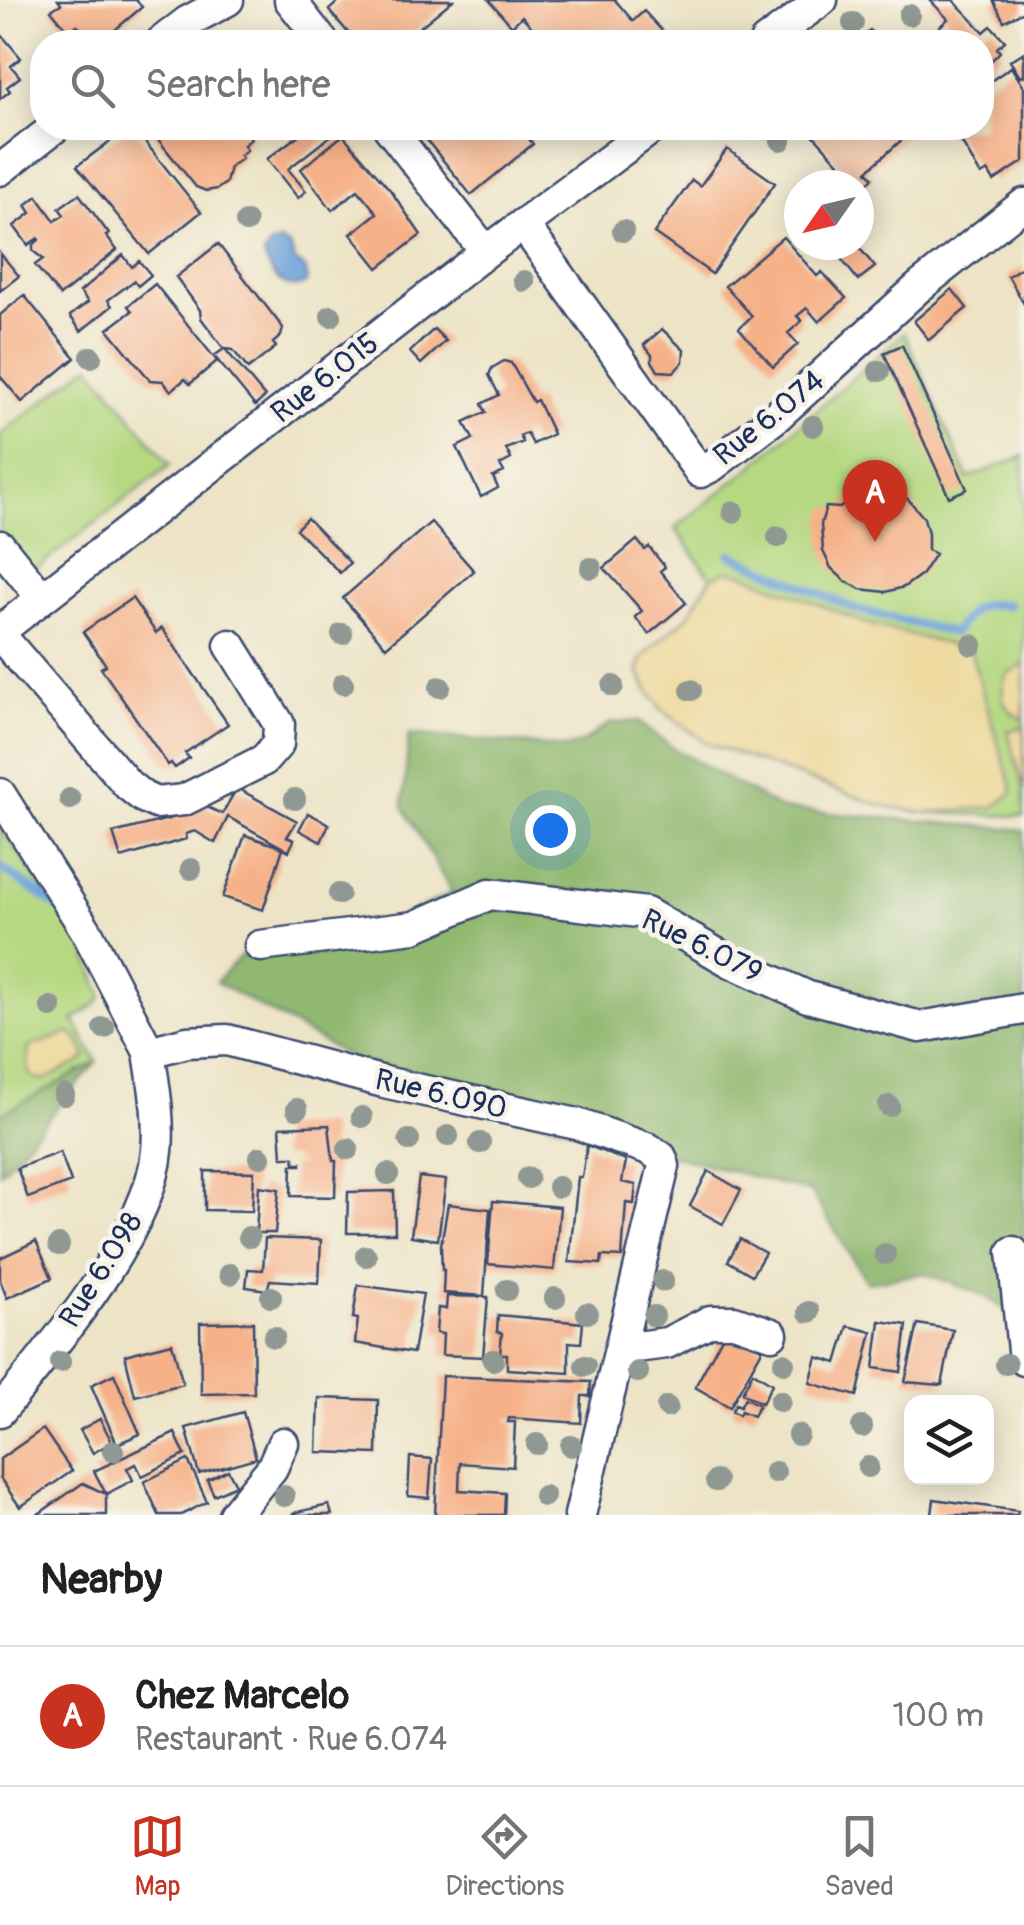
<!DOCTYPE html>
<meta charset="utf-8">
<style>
:root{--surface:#fff;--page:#f6f6f6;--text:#202124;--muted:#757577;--line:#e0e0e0;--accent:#c8321e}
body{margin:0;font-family:Pangolin,sans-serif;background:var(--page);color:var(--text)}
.controls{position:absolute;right:30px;bottom:30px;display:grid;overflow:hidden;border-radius:20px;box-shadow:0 5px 25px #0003}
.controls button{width:90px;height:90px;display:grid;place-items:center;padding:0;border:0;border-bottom:2px solid var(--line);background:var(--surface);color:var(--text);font:50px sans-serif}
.compass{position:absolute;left:784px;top:170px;width:90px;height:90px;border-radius:50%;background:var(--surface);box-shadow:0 5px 25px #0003;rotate:236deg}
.you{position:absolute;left:550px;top:830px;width:35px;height:35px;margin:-25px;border:8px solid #fff;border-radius:50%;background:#1a73e8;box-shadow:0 0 0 15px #1a73e833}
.badge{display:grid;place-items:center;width:65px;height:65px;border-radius:50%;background:var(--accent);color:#fff;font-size:32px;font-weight:700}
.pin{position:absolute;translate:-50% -82px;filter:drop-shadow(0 2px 5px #0008)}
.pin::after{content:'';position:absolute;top:52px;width:35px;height:30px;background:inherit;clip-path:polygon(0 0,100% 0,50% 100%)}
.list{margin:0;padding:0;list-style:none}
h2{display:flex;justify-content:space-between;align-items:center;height:130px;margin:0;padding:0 40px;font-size:42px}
h2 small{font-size:32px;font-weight:400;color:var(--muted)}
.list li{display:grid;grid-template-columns:65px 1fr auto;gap:30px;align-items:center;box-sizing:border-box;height:140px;padding:0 40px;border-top:2px solid var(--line)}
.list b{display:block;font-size:38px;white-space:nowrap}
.list p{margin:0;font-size:32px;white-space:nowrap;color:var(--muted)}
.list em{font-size:32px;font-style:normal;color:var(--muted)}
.icon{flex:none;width:55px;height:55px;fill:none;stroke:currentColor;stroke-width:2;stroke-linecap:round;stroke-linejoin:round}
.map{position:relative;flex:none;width:1024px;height:1515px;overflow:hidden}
.search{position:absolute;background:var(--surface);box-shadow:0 5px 25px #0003;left:30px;right:30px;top:30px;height:110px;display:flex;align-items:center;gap:25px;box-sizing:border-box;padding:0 35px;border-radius:40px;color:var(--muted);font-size:38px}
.sheet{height:270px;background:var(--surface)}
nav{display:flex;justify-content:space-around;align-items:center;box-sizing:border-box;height:140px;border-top:2px solid var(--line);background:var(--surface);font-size:28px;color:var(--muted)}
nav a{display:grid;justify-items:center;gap:5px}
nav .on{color:var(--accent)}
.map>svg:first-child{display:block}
.green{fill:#b5d881;stroke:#688470;stroke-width:2.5}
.forest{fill:#90b86f;stroke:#567466;stroke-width:2.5}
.sand{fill:#eeda9e;stroke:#84847e;stroke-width:2.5}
.water{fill:#6ca1d9;stroke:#44689c;stroke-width:2.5}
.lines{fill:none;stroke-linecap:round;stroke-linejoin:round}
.stream{stroke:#6ca1d9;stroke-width:9}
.building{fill:#f6b188}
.minor-casing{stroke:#3a4a6e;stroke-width:35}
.minor{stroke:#fff;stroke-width:30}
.tree{fill:#8f9892}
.labels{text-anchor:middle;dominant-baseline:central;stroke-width:9;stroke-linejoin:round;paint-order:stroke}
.street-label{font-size:30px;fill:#1b2f5e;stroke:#f7f3e8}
</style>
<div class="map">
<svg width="1024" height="1515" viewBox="0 0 1024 1515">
<rect width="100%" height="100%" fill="#f7f3e8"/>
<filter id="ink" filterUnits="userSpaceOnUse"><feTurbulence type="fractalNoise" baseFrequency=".01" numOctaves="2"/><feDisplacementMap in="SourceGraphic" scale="20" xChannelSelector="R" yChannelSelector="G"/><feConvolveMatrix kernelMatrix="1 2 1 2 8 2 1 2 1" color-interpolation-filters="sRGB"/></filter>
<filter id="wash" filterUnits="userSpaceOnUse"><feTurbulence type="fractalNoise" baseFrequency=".0048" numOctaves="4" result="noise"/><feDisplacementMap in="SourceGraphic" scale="40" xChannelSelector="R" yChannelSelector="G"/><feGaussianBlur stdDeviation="2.25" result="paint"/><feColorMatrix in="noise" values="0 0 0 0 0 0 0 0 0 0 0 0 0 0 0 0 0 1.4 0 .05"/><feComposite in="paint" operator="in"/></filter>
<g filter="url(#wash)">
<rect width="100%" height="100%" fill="#ede4c7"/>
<path class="green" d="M 904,333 L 968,478 L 1024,456 L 1024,816 L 924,813 L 880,805 L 709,744 L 677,721 L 663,710 L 648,691 L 639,672 L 640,665 L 642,659 L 656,644 L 687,618 L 711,578 L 675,528 L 753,466 Z
M 90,365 L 170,465 L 25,577 L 0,546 L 0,435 Z
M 0,827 L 83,944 L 102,996 L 98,1003 L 74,1020 L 97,1062 L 0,1115 Z"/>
<path class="forest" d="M 638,721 L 673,748 L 781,809 L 1024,830 L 1024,1321 L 983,1295 L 925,1273 L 867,1282 L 811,1192 L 392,1081 L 216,982 L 248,949 L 367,933 L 452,893 L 403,806 L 409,734 L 567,748 L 581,743 L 611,723 Z
M 97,1062 L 10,1162 L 0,1173 L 0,1115 Z"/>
<path class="sand" d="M 727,571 L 744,574 L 867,624 L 970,650 L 1013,792 L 994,807 L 924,813 L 880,805 L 709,744 L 677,721 L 663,710 L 648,691 L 639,672 L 640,665 L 642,659 L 656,644 L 687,617 L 712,577 Z
M 1024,665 L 1024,719 C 1002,711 998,694 1007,674 Z
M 1024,727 L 1024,790 L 1008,731 Z
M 69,1033 L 77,1038 L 86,1057 L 82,1061 L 43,1080 C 24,1079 27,1061 29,1047 Z"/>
<path class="water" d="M 280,242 L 290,246 L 295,261 C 305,267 309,271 306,283 C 285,294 270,274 264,255 L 270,246 Z"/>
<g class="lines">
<path class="stream" d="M 730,554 L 855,609 L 954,633 C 974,606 974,602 1008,605
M 0,867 L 57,906"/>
</g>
<g id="blocks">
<path class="building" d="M 58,0 L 136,0 L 142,7 L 109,35 L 106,31 L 92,42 L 77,25 L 69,32 L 51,10 L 61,4 Z
M 340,0 L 453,0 L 402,42 L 356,42 L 329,10 Z
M 489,0 L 615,0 L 633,21 L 644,11 L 672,42 L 545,42 L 522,16 L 512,26 Z
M 930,0 L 953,0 L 984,32 L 991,26 L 1005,41 L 997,48 L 1000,52 L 982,70 L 982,42 L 923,42 L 948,19 Z
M 993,0 L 1024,0 L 1024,11 L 1004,21 Z
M 870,30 L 881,42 L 856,42 Z
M 0,33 L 21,58 L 11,66 L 20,77 L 7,87 L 10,91 L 0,99 Z
M 1024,52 L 1024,76 L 1020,77 L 1010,61 Z
M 1011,67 L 1024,87 L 1024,161 L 994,181 L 988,171 L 981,175 L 953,128 L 982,128 L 982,87 Z
M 128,128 L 134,128 L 201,212 L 149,254 L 77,166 Z
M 149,128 L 243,128 L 251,139 L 244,145 L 247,150 L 240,155 L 242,158 L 230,167 L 226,183 L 217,189 L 206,191 L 196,187 Z
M 308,128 L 341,128 L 288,169 L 306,191 L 298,198 L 267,159 Z
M 417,128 L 520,128 L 533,144 L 471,195 Z
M 807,128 L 915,128 L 867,171 L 873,178 L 859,191 L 859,185 L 815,185 L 839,163 Z
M 343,135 L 391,191 L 421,235 L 378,268 L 351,234 L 377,213 L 358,190 L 332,210 L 301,169 Z
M 727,149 L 775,183 L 712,274 L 654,233 L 692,180 L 700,186 Z
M 79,194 L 109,234 L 106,236 L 117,250 L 60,296 L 35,265 L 43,259 L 33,251 L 33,245 L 39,240 L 38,238 L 28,245 L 14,226 L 31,213 L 26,205 L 37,196 L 55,221 L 64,215 L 59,208 Z
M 783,237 L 817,276 L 822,272 L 846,298 L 819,322 L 807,308 L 797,316 L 802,321 L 788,333 L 798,344 L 773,367 L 739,328 L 752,316 L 725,286 Z
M 218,244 L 283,328 L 281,336 L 273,343 L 276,347 L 248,369 L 233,350 L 225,349 L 265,397 L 255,406 L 214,356 L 224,349 L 201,318 L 200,310 L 176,277 Z
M 830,245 L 857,245 L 875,267 L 858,280 Z
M 0,253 L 19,276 L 0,291 Z
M 123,255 L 132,267 L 139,261 L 151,275 L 138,286 L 134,281 L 108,300 L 112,306 L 81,331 L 70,316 L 88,302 L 80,292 Z
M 1024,266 L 1024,304 L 1008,276 Z
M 155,284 L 217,361 L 190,384 L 185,379 L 171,391 L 163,381 L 150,380 L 108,329 L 132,311 L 128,306 Z
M 952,289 L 967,308 L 929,340 L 914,321 Z
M 24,295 L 75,358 L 22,402 L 0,376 L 0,315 Z
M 434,329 L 446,341 L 421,364 L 410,352 Z
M 662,329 L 684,350 L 683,362 L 674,372 L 658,371 L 652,361 L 652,355 L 644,345 Z
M 902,345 L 967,489 L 949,497 L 884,353 Z
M 504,361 L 511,363 L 533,402 L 537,400 L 553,434 L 533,444 L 527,433 L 520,436 L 523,442 L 506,449 L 511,459 L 500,465 L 504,472 L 493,477 L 498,488 L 481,497 L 457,447 L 473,439 L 464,422 L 486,412 L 482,404 L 499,395 L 489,375 L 492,368 Z
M 877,489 L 893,492 L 908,499 L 924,518 L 928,533 L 928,550 L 935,554 L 922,574 L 904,587 L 886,592 L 860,589 L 844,580 L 831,568 L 823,551 L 821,524 L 826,507 L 840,508 L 853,496 Z
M 307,518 L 350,563 L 340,573 L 296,529 Z
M 431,522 L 474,571 L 386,647 L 343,598 Z
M 637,540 L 645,550 L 649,547 L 665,567 L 660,571 L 686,603 L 649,634 L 635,617 L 642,611 L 604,568 Z
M 132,598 L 156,633 L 162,628 L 228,724 L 185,753 L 189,758 L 175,768 L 171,763 L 168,765 L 101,668 L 106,665 L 83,632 Z
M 237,788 L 297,821 L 287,837 L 294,840 L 289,851 L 228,817 L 215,843 L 195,831 L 186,834 L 186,839 L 121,858 L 113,833 L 185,815 L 194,801 L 222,814 Z
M 308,813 L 329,824 L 321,842 L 299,830 Z
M 245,835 L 283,848 L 263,910 L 223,897 Z
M 329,1125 L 333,1161 L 336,1161 L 335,1197 L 291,1196 L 292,1165 L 301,1165 L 301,1163 L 295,1163 L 294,1157 L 282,1157 L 280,1127 Z
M 587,1145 L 626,1161 L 622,1182 L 636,1185 L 634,1204 L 626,1203 L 622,1257 L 602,1256 L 601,1264 L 569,1262 L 578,1177 L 582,1177 Z
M 60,1152 L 71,1182 L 28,1198 L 17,1168 Z
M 205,1171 L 254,1172 L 252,1211 L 205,1210 Z
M 708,1171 L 741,1190 L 723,1224 L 690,1206 Z
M 419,1177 L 446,1180 L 438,1240 L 411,1236 Z
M 259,1186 L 279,1189 L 275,1233 L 256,1233 Z
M 394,1191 L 395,1233 L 347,1233 L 348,1192 Z
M 493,1201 L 560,1207 L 554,1270 L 488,1264 Z
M 448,1204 L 490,1209 L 484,1296 L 443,1293 L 444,1270 L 442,1270 L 441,1245 Z
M 265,1238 L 321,1240 L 319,1283 L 270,1280 L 267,1290 L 246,1287 L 248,1269 L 263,1270 Z
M 740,1239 L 765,1253 L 752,1275 L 728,1261 Z
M 36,1241 L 52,1278 L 7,1298 L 0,1280 L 0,1258 Z
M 358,1285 L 423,1294 L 413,1353 L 355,1343 L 358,1319 L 353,1318 Z
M 447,1296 L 488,1297 L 483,1357 L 442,1355 L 443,1334 L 436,1333 L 438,1308 L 446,1309 Z
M 498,1315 L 583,1323 L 581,1343 L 569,1342 L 569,1373 L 507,1369 L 507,1354 L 500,1354 L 502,1333 L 497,1332 Z
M 880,1321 L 907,1325 L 901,1372 L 874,1368 Z
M 253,1322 L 254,1393 L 201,1394 L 200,1323 Z
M 918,1324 L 953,1330 L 942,1385 L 905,1382 Z
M 848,1326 L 872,1332 L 857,1396 L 810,1383 L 817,1357 L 837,1363 Z
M 727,1328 L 763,1348 L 730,1407 L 695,1387 Z
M 172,1343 L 183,1384 L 135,1396 L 125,1355 Z
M 753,1372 L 772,1384 L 762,1403 L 742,1393 Z
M 114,1374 L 140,1434 L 117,1444 L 91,1385 Z
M 442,1376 L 591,1382 L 590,1396 L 582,1396 L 581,1423 L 509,1418 L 508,1422 L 515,1422 L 513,1467 L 460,1463 L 459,1490 L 505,1493 L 504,1515 L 435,1515 Z
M 319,1398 L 378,1400 L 377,1454 L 317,1452 Z
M 745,1398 L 759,1405 L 753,1416 L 741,1411 L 739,1415 L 732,1411 L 736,1404 L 740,1406 Z
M 243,1412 L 256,1458 L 199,1474 L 186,1428 Z
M 100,1419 L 112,1442 L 93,1453 L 80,1430 Z
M 43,1429 L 72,1471 L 20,1507 L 0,1478 L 0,1459 Z
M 175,1433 L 185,1455 L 142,1476 L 136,1464 L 127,1468 L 133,1480 L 106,1494 L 94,1471 Z
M 410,1457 L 432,1459 L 429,1498 L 408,1496 Z
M 188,1460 L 207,1502 L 181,1515 L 159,1515 L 144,1482 Z
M 228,1470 L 236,1485 L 214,1495 L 207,1480 Z
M 83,1483 L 106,1494 L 106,1515 L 37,1515 Z
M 934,1499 L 1018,1511 L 1017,1515 L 932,1515 Z
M 329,1505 L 332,1515 L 293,1515 L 293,1513 Z"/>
</g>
</g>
<g filter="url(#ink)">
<use href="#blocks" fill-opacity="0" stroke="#3a4a6e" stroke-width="2.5"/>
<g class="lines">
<g class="minor-casing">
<path id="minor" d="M 290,0 L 323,42
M 161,42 L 187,22 L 228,0
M 765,42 L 822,0
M 389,128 L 486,252
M 0,170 L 54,128
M 523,224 L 700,472 L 712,466 L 776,417 L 919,287 L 1024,204
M 0,546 L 42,598
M 0,631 L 486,252 L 652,128
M 0,635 L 128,785 L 143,797 L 156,803 L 184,800 L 264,760 L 278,744 L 279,724 L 230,645
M 0,794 L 87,932 L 149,1052 L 187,1042 L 227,1040 L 384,1082 L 577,1124 L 649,1149 L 661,1157 L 664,1166 L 580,1515
M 260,946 L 414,927 L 490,894 L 646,913 L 731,962 L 808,997 L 920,1027 L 1024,1009
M 1013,1252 L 1024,1360
M 620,1349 L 667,1343 L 710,1321 L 734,1321 L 772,1334
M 0,1411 C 52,1348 150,1232 157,1151 C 160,1118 154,1085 149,1052
M 234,1515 L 272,1468 L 283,1443"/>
</g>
<use href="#minor" class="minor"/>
</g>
<g class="tree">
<circle cx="909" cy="15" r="11"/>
<circle cx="853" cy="23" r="11"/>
<circle cx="781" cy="140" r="11"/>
<circle cx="246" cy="222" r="11"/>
<circle cx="623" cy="231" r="11"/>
<circle cx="524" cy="281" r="11"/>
<circle cx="331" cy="316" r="11"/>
<circle cx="91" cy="357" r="11"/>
<circle cx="879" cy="371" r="11"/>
<circle cx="813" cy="426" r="11"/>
<circle cx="733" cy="512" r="11"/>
<circle cx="778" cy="537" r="11"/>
<circle cx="591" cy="568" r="11"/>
<circle cx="342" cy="634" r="11"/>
<circle cx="972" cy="645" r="11"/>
<circle cx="343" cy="684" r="11"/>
<circle cx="613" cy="686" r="11"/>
<circle cx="440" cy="687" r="11"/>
<circle cx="691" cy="690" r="11"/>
<circle cx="70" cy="799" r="11"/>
<circle cx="295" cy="799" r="11"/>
<circle cx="191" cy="869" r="11"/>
<circle cx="339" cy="894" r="11"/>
<circle cx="51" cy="1007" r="11"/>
<circle cx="104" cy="1028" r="11"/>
<circle cx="64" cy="1095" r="11"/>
<circle cx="889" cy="1106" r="11"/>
<circle cx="297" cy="1109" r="11"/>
<circle cx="362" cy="1117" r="11"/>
<circle cx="448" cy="1136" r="11"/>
<circle cx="409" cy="1140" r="11"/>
<circle cx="480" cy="1143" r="11"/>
<circle cx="348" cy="1149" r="11"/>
<circle cx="260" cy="1157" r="11"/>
<circle cx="388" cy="1174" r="11"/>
<circle cx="528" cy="1178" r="11"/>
<circle cx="558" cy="1187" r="11"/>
<circle cx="249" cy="1237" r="11"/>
<circle cx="59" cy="1245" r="11"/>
<circle cx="885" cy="1254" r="11"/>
<circle cx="366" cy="1256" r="11"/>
<circle cx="230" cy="1274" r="11"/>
<circle cx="663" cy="1281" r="11"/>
<circle cx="507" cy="1290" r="11"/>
<circle cx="271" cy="1297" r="11"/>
<circle cx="555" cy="1298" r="11"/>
<circle cx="809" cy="1312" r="11"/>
<circle cx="587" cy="1313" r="11"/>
<circle cx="654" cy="1316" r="11"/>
<circle cx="274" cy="1337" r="11"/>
<circle cx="493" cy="1360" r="11"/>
<circle cx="60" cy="1362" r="11"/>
<circle cx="784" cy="1363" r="11"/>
<circle cx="1006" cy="1364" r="11"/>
<circle cx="585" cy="1366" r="11"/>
<circle cx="638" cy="1372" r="11"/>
<circle cx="780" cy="1401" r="11"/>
<circle cx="667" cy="1407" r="11"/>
<circle cx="862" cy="1427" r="11"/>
<circle cx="798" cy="1435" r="11"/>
<circle cx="537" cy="1444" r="11"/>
<circle cx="571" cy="1446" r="11"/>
<circle cx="113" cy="1451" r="11"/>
<circle cx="868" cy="1467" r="11"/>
<circle cx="775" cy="1472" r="11"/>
<circle cx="716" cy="1481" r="11"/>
<circle cx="284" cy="1496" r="11"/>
<circle cx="544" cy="1496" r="11"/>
</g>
</g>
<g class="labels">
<g class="street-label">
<text transform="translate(325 378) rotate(-38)">Rue 6.015</text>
<text transform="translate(769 418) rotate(-39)">Rue 6.074</text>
<text transform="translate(702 946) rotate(26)">Rue 6.079</text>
<text transform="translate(441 1094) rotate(13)">Rue 6.090</text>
<text transform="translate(101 1270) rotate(-58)">Rue 6.098</text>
</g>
</g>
</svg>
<div class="controls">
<button><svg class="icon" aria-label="layers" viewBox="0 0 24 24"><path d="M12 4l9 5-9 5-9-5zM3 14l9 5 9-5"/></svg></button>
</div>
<svg class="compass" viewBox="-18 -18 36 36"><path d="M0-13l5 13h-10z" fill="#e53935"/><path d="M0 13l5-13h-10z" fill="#757577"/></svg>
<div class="you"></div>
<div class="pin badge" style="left:875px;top:542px">A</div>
<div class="search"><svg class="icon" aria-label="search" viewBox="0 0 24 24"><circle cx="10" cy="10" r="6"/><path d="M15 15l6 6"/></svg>Search here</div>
</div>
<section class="sheet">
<h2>Nearby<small></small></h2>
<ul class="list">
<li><span class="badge">A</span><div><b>Chez Marcelo</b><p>Restaurant · Rue 6.074</p></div><em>100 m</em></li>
</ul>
</section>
<nav>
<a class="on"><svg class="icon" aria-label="map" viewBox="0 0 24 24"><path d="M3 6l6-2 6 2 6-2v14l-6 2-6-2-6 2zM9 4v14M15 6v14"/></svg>Map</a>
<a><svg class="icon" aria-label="directions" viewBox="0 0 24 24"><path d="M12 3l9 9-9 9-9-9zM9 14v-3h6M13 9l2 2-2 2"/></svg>Directions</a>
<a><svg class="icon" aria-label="saved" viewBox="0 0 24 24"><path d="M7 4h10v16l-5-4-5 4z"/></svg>Saved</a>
</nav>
